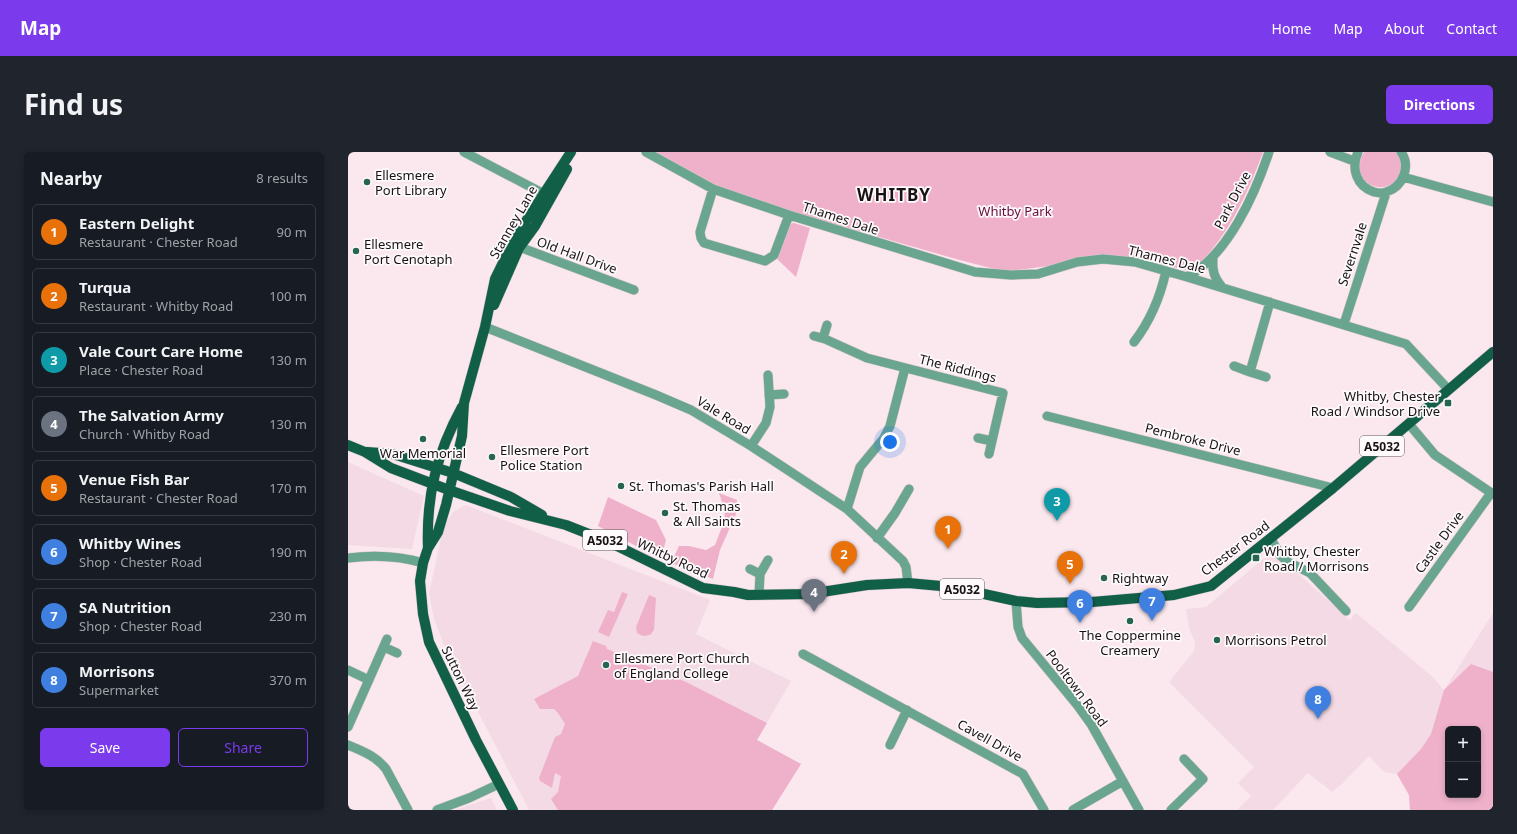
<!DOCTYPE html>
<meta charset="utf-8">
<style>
:root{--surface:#171b24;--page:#20242c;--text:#f1f3f6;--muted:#9ea1a6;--line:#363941;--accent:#7c3aed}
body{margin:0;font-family:"Noto Sans",sans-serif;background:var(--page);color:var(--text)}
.controls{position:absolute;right:12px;bottom:12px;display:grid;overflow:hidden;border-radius:6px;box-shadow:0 2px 6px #0003}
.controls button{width:36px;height:36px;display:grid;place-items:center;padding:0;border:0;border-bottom:1px solid var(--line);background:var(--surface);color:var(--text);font:20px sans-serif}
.you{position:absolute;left:542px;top:290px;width:14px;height:14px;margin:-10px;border:3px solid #fff;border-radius:50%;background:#1a73e8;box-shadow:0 0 0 6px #1a73e833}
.badge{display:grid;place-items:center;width:26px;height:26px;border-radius:50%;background:var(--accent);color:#fff;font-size:13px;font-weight:700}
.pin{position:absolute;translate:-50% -33px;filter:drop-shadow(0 1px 2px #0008)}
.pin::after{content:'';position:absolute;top:21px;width:14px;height:12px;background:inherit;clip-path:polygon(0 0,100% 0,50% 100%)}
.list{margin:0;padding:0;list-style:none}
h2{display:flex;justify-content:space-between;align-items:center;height:52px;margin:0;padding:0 16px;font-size:17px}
h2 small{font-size:13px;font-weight:400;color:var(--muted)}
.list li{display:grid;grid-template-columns:26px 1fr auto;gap:12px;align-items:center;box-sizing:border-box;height:56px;margin:0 8px 8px;padding:0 8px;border:1px solid var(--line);border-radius:6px}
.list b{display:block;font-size:15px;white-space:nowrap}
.list p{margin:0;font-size:13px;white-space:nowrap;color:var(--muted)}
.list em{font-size:13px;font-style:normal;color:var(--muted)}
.actions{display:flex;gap:8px;padding:12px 16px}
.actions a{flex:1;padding:9px 0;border:1px solid var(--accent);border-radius:6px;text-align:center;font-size:14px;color:var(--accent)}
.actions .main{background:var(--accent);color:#fff}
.map{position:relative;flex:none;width:1145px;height:658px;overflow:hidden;border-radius:6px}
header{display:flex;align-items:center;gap:24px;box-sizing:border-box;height:56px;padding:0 20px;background:var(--accent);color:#fff}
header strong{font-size:19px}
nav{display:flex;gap:22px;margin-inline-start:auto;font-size:14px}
.intro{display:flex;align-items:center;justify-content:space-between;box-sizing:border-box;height:96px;padding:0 24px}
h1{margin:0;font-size:28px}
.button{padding:10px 18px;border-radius:6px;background:var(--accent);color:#fff;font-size:14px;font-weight:700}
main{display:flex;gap:24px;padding:0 24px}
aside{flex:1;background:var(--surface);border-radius:6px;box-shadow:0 2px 6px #0003}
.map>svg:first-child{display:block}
.built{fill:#f4dae4;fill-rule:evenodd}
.green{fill:#efb1ca;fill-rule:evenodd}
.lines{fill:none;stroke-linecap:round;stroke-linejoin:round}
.minor-casing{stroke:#d7c6cc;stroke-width:10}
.major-casing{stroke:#d7c6cc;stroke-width:11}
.minor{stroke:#6aa68f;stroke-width:9}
.major{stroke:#125f48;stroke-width:10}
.poi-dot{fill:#286550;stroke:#fefafb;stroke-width:1.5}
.labels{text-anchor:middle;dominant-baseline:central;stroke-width:3.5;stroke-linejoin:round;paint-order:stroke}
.shield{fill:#fefafb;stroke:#5d5859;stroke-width:1}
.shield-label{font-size:12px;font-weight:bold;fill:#181214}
.poi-label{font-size:13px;fill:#181214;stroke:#fefafb;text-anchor:start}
.street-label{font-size:13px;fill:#181214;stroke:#fefafb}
.park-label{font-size:13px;fill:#660c3e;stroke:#fefafb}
.district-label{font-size:17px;font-weight:bold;letter-spacing:1px;fill:#181214;stroke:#fefafb}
</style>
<header>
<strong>Map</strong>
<nav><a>Home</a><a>Map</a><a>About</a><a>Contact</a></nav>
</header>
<div class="intro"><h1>Find us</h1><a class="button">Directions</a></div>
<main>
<aside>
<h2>Nearby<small>8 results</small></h2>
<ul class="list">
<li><span class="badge" style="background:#e8710a">1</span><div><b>Eastern Delight</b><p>Restaurant · Chester Road</p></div><em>90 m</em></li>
<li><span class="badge" style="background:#e8710a">2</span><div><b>Turqua</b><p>Restaurant · Whitby Road</p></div><em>100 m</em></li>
<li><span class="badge" style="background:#0f9aa8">3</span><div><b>Vale Court Care Home</b><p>Place · Chester Road</p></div><em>130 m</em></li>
<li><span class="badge" style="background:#6b7280">4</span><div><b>The Salvation Army</b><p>Church · Whitby Road</p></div><em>130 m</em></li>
<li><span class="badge" style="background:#e8710a">5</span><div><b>Venue Fish Bar</b><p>Restaurant · Chester Road</p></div><em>170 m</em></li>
<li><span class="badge" style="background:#3f7fe0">6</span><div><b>Whitby Wines</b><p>Shop · Chester Road</p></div><em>190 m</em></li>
<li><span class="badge" style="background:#3f7fe0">7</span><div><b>SA Nutrition</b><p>Shop · Chester Road</p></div><em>230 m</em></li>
<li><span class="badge" style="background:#3f7fe0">8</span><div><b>Morrisons</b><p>Supermarket</p></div><em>370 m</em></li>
</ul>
<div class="actions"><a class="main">Save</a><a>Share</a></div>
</aside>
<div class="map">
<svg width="1145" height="658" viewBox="0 0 1145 658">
<rect width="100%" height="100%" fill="#fbe8ef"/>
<path class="built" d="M 0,310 L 76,344 L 64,397 L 0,393 Z
M 118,353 L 362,448 L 348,482 L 443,529 L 409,588 L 453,612 L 424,658 L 181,658 L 98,498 L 86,467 L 81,442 L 95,376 L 105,360 Z
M 921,405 L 927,405 L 945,417 L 1002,468 L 1008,461 L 1085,525 L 1096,538 L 1145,461 L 1145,658 L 1062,658 L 1061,643 L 1049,622 L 1036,620 L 1021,604 L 992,634 L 991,634 L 984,640 L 960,621 L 925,658 L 889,658 L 903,644 L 890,631 L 906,615 L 821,530 L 846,499 L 847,490 L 841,477 L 838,457 L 858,455 L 915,407 ZM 1100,577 L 1130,577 L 1130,643 L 1100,643 Z
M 143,646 L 149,658 L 107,658 Z"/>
<path class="green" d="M 304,0 L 915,0 C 901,39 876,94 842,119 L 802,110 L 788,105 L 769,105 L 663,119 L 654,119 L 608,107 L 437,58 L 365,32 Z
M 1016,0 L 1048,0 C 1053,7 1055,15 1051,23 C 1038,49 998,30 1016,0 Z
M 446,71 L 462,76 L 448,125 L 428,106 L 440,72 Z
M 371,341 L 389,348 L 388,362 L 372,398 L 365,427 L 323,411 L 331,394 L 341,394 L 358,398 L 367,393 L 377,367 L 376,356 Z
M 260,345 L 308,368 L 318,388 L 313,407 L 250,374 Z
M 274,440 L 280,442 L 261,485 L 250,480 L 260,458 L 266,460 Z
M 301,443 L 308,446 L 306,478 L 302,483 L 295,484 L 289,481 L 288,475 Z
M 245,489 L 258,494 L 259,497 L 338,530 L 419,571 L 409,588 L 453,612 L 424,658 L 210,658 L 203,647 L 210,640 L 213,624 L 207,621 L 204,636 L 192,629 L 191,626 L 207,585 L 213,582 L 217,572 L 210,561 L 206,557 L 192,557 L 186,547 L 230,524 Z
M 1123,512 L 1145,520 L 1145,658 L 1062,658 L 1061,643 L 1049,622 L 1073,597 L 1083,582 L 1096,538 ZM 1100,577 L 1130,577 L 1130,643 L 1100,643 Z"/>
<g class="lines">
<g class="minor-casing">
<path id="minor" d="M 116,0 L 202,45
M 298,0 L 365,37 L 441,63 L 627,120 L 663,123 L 690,122 L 729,110 L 755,107 L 787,110 L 839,125 L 1058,192 L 1100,237
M 982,0 L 1006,9
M 1010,0 C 1003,16 1008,34 1026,40 C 1030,41 1034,42 1038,40 C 1055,35 1063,14 1053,0
M 1055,25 L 1145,50
M 365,37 L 352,80 L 353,86 L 356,91 L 417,109 L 426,103 L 441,63
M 166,93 L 286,138
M 865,106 C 864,119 866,125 874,135
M 839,125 C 880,103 907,42 921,0
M 996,172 L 1038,41
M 137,175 L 308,243 L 343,258 L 403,294 L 499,357 L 555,409 L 558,415 L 560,431
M 466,184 L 477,187 L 519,206 L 655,241 L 641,302
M 475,186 L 479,173
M 786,190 C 803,168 812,146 818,119
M 886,214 L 902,220
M 918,225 L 902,220 L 922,150
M 421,243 L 436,242
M 699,264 L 985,336
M 1061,272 L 1087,303 L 1145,342
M 630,286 L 644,289
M 403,294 L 418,271 L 422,255 L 420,223
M 499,357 L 512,315 L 536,286 L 542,274 L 557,216
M 529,386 L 547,361 L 561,337
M 923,387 L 932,403 L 940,410 L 962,421 L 998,459
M 0,406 C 25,403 51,404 75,411
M 402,417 L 412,422
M 411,443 L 412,422 L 420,408
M 668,449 L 670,475 L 674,486 L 730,554 L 743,572 L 791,658
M 1061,455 L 1143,341
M 36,495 L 49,501
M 455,502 L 675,622 L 696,658
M 0,518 L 21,528
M 0,575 L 39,487
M 0,593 C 14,599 28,604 38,617 L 60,658
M 542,593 L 559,558
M 89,658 L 121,646 L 151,632
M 725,658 L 775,629
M 823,658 L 855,627 L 836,607"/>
</g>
<g class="major-casing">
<path id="major" d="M 146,153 L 171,96 L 187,74 L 219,17
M 0,293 L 17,300 L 43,316 L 101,338 L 162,359 L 218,373 L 261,390 L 355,436 L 386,440 L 400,443 L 461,442 L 519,433 L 560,431 L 604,435 L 668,449 L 689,451 L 744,450 L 826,443 L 863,434 L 985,336 L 1145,200
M 19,300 L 45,302 L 105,321 L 163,345 L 194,363
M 80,396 C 78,343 89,301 114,255
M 165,658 L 128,588 L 81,490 L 75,462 L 72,429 L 75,411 L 80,396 L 90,380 L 98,353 L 114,284 L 116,251 L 137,175 L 147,127 L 167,86 L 223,0"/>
</g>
<use href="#minor" class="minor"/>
<use href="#major" class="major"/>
</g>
<g class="poi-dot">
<circle cx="19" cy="30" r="4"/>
<circle cx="8" cy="99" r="4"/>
<rect x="1096" y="247" width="8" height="8" rx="2"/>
<circle cx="75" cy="287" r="4"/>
<circle cx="144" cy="305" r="4"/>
<circle cx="273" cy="334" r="4"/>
<circle cx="317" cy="361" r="4"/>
<rect x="904" y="402" width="8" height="8" rx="2"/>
<circle cx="756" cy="426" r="4"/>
<circle cx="782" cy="469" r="4"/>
<circle cx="869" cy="488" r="4"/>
<circle cx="258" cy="513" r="4"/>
</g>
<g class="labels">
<g class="shield">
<rect x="1012" y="284" width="44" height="20" rx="3"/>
<rect x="235" y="378" width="44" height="20" rx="3"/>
<rect x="592" y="427" width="44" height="20" rx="3"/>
</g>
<g class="shield-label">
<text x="1034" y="294">A5032</text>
<text x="257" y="388">A5032</text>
<text x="614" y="437">A5032</text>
</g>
<g class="poi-label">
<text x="27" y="23">Ellesmere<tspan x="27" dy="15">Port Library</tspan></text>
<text x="16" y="92">Ellesmere<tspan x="16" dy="15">Port Cenotaph</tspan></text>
<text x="1092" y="244" text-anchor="end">Whitby, Chester<tspan x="1092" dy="15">Road / Windsor Drive</tspan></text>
<text x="152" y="298">Ellesmere Port<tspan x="152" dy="15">Police Station</tspan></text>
<text x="75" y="301" text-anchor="middle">War Memorial</text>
<text x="281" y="334">St. Thomas's Parish Hall</text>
<text x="325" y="354">St. Thomas<tspan x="325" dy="15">&amp; All Saints</tspan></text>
<text x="916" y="399">Whitby, Chester<tspan x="916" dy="15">Road / Morrisons</tspan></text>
<text x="764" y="426">Rightway</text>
<text x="782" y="483" text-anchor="middle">The Coppermine<tspan x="782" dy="15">Creamery</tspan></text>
<text x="877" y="488">Morrisons Petrol</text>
<text x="266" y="506">Ellesmere Port Church<tspan x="266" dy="15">of England College</tspan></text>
</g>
<g class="street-label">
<text transform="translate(884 48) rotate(-62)">Park Drive</text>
<text transform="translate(493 66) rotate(18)">Thames Dale</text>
<text transform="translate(165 70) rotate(-60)">Stanney Lane</text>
<text transform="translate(1004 102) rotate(-72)">Severnvale</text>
<text transform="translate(229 103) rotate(20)">Old Hall Drive</text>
<text transform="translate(819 107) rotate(14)">Thames Dale</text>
<text transform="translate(610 216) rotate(14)">The Riddings</text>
<text transform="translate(376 263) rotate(31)">Vale Road</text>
<text transform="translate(845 287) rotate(14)">Pembroke Drive</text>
<text transform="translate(1091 390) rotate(-54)">Castle Drive</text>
<text transform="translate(887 396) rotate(-37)">Chester Road</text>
<text transform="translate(325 406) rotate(25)">Whitby Road</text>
<text transform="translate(113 526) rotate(64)">Sutton Way</text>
<text transform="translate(729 536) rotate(53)">Pooltown Road</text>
<text transform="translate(642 588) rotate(29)">Cavell Drive</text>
</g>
<g class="park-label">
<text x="667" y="59">Whitby Park</text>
</g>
<g class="district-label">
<text x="546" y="42">WHITBY</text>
</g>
</g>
</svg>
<div class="controls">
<button>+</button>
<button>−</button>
</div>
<div class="you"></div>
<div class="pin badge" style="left:600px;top:397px;background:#e8710a">1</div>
<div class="pin badge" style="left:496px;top:422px;background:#e8710a">2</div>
<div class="pin badge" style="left:709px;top:369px;background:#0f9aa8">3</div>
<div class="pin badge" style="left:466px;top:460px;background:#6b7280">4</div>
<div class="pin badge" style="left:722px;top:432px;background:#e8710a">5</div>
<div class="pin badge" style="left:732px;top:471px;background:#3f7fe0">6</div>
<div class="pin badge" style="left:804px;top:469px;background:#3f7fe0">7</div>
<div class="pin badge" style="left:970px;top:567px;background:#3f7fe0">8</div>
</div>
</main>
